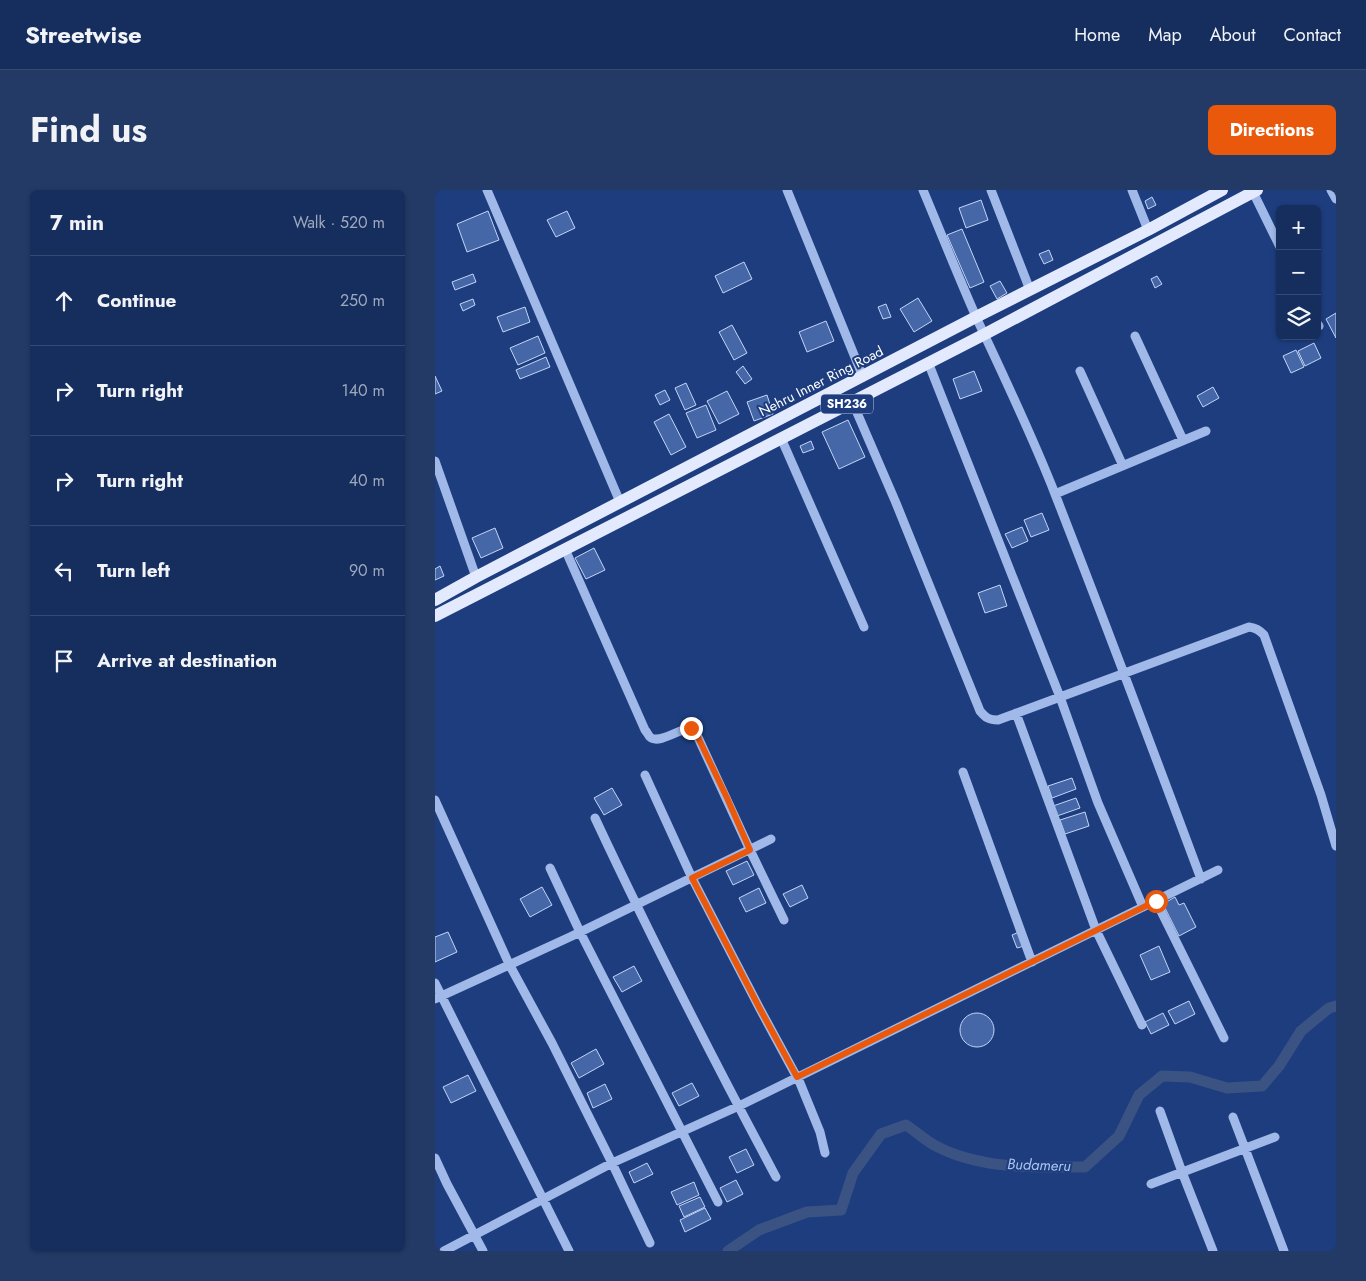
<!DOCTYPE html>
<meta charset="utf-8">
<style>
:root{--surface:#162e5e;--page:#233a67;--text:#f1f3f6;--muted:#9ea8bc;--line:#354a73;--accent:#ea580c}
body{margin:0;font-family:Jost,sans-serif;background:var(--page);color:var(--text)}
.controls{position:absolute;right:15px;top:15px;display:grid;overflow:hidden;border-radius:8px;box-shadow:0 1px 4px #0004}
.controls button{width:45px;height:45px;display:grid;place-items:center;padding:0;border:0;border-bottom:1px solid var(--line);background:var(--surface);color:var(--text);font:25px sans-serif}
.stop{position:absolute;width:15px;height:15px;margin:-11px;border:4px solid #ea580c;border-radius:50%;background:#fff}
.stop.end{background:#ea580c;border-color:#fff;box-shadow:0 1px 5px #0008}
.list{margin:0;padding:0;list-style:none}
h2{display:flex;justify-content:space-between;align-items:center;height:65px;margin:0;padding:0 20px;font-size:21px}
h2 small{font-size:16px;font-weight:400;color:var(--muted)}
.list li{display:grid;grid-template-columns:32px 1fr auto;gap:15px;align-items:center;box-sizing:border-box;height:90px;padding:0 20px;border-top:1px solid var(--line)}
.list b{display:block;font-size:19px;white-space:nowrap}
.list em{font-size:16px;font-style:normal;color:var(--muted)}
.icon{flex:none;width:28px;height:28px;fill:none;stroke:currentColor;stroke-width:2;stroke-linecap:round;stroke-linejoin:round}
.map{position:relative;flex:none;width:901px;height:1061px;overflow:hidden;border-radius:8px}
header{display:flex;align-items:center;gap:30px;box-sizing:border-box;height:70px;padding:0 25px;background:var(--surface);border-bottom:1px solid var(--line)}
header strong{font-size:24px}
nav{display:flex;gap:28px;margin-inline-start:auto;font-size:18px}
.intro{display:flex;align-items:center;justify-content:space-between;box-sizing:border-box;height:120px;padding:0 30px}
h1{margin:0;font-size:35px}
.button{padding:12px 22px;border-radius:8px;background:var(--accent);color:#fff;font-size:18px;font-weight:700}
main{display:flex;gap:30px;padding:0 30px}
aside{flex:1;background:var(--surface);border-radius:8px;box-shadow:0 1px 4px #0004}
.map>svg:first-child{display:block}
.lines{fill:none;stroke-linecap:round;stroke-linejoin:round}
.canal{stroke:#3b5383;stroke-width:11}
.building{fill:#4567a8;stroke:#c4d5f6}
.minor{stroke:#a0b9e8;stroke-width:9}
.major{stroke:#e3eafe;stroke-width:12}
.route{stroke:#ea580c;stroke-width:6}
.labels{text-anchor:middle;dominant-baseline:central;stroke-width:4;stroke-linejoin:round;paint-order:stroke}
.shield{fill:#1d3d7e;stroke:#bbc5d8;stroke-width:1}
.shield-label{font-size:12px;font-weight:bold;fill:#fff}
.street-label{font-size:14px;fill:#fff;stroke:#1d3d7e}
.water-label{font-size:15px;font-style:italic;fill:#acc3f0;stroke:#1d3d7e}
</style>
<header>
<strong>Streetwise</strong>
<nav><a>Home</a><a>Map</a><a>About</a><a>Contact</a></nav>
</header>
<div class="intro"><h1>Find us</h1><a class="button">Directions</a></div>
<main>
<aside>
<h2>7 min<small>Walk · 520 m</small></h2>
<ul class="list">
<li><svg class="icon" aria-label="ahead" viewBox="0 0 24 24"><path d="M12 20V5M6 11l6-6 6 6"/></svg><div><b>Continue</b></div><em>250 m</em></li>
<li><svg class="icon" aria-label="right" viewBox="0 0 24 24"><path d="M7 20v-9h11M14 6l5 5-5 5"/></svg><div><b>Turn right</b></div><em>140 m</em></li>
<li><svg class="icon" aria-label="right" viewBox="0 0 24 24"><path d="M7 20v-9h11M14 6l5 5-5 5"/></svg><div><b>Turn right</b></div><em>40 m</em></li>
<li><svg class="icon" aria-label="left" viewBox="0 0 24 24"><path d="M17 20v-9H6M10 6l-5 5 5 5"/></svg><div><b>Turn left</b></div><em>90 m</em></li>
<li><svg class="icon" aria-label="arrive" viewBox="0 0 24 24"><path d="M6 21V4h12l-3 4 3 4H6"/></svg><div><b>Arrive at destination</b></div></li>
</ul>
</aside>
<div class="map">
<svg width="901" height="1061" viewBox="0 0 901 1061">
<rect width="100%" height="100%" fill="#1d3d7e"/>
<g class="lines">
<path class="canal" d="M 293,1061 L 324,1040 L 372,1022 L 406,1020 L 418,983 L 446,944 L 471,935 C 480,941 489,949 499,955 C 545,980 600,977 650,977 L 684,946 L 704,905 L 727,886 L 755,887 L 792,898 L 827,896 L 844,876 L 866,841 L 894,818 L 901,816"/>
</g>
<path class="building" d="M 717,7 L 721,15 L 713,19 L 710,11 Z
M 546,10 L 553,30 L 531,38 L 524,18 Z
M 53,21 L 64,50 L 32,62 L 22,34 Z
M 132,21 L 140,38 L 121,47 L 112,30 Z
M 527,39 L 549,92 L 535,98 L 512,45 Z
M 614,60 L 618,70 L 609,74 L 604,64 Z
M 309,72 L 317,89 L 288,103 L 280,86 Z
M 38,84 L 41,92 L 20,100 L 17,92 Z
M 722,86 L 727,94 L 720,98 L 716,89 Z
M 565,91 L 572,103 L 562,109 L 555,96 Z
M 483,108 L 497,131 L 479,142 L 465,119 Z
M 38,109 L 40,115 L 28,121 L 25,114 Z
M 451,114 L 456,127 L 448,129 L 443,117 Z
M 90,117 L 95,132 L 68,142 L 62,127 Z
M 901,123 L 901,148 L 891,129 Z
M 391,131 L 399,151 L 372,162 L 364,142 Z
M 297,135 L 312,163 L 299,170 L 284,142 Z
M 103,146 L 110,163 L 83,175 L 75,158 Z
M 879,153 L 886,168 L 870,176 L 863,161 Z
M 861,160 L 869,177 L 856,183 L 848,166 Z
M 111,167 L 115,177 L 85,189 L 81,180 Z
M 308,176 L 317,189 L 310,194 L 301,182 Z
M 539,181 L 547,201 L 525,209 L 518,189 Z
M 0,186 L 7,201 L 0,204 Z
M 251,193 L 261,215 L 250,220 L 240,198 Z
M 778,197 L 784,208 L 768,217 L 762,206 Z
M 230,200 L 235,210 L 225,215 L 220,205 Z
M 292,201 L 304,224 L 284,234 L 272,211 Z
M 332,205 L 338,224 L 319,231 L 312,212 Z
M 271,215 L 281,240 L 262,248 L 251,223 Z
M 234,224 L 251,257 L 236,265 L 219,232 Z
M 413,230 L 430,267 L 404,279 L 387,242 Z
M 376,251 L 379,259 L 368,263 L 365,256 Z
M 607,323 L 614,340 L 596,347 L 589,330 Z
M 587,337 L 593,351 L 577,358 L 570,344 Z
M 60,338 L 68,358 L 46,368 L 37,348 Z
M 159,358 L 170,380 L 151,389 L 140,368 Z
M 5,376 L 9,386 L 0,390 L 0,379 Z
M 565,395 L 572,416 L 550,423 L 543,403 Z
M 637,588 L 641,599 L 617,608 L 613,596 Z
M 177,598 L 187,615 L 169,625 L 159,608 Z
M 641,608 L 645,618 L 622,626 L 618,616 Z
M 650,622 L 654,636 L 630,644 L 625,630 Z
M 312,671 L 319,685 L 298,695 L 291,681 Z
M 367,695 L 373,708 L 355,717 L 348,704 Z
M 107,697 L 117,715 L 95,727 L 85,709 Z
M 324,698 L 331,713 L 311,722 L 304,708 Z
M 740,707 L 744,715 L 749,713 L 761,737 L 744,746 L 728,714 Z
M 13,742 L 22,762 L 0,772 L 0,747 Z
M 584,742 L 589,756 L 582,758 L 577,745 Z
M 724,756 L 735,782 L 716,790 L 705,765 Z
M 199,776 L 207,791 L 187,802 L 178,787 Z
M 754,811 L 760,824 L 740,834 L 733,821 Z
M525 840a17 17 0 1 1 34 0a17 17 0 1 1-34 0Z
M 728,823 L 734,835 L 716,844 L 710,832 Z
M 161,859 L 169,874 L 144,888 L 136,873 Z
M 33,885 L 41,901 L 16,913 L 8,897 Z
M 257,893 L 264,906 L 244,916 L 237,903 Z
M 170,894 L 177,909 L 158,918 L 152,903 Z
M 311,959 L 319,975 L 302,983 L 294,967 Z
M 212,973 L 218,984 L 199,993 L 194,982 Z
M 301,990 L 308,1004 L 292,1012 L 285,998 Z
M 259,992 L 264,1005 L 242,1015 L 236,1002 Z
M 265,1007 L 270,1017 L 249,1027 L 244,1016 Z
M 270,1018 L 276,1029 L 250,1042 L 245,1030 Z"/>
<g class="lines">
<path class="minor" d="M 52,0 L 185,312
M 352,0 L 428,187
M 488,0 C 506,43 523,86 542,129 C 569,187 597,245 620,304 C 670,432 718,560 766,689
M 556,0 L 595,100
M 697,0 L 713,40
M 896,0 L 901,9
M 818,2 L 845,57
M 882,133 L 884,136
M 700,146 L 748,250
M 493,172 L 625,507 L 663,613 L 708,717
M 645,181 L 688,276
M 417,211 L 461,313 L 545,521 C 551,528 554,530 563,530 L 814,437 C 821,438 824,440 829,445 L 886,605 L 901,656
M 346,248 L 429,437
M 0,271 L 41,387
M 620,304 L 771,241
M 130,359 L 210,540 C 212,542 213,545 215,547 C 224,555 245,538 256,538 L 261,543 L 315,660 L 349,730
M 581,523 L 661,740 L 707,835
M 528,582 L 597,772
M 210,585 L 257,688 L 325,819 L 365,893 L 385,942 L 390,963
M 0,610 L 74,774 L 117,853 L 177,973 L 215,1053
M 160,628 C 217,750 278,869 341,987
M 115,678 L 145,742 L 283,1012
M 721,711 L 789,848
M 0,793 L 134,1061
M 0,809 L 137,746 L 336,649
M 725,921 L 747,982 L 778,1061
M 798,927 L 849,1061
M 0,968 L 12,994 L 48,1061
M 716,994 L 840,947
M 9,1061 L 177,973 L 304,916 L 783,680"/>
<path class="major" d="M 0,410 L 41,387 L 541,127 L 713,40 L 787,0
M 0,426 L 550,144 L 822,0"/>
</g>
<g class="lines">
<path class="route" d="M 256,538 L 261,543 L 292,608 L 315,660 L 257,688 L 325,819 L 362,887 L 721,711"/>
</g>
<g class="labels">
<rect class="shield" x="386" y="204.5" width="52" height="19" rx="4"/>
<g class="shield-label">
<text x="412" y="214">SH236</text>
</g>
<g class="street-label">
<text transform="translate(386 191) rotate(-27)">Nehru Inner Ring Road</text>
</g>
<g class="water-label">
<text transform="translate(604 975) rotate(2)">Budameru</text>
</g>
</g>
</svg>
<div class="controls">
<button>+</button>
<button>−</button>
<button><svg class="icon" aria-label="layers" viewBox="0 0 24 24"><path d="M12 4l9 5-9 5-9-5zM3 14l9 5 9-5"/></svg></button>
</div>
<div class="stop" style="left:721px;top:711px"></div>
<div class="stop end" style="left:256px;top:538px"></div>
</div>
</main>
